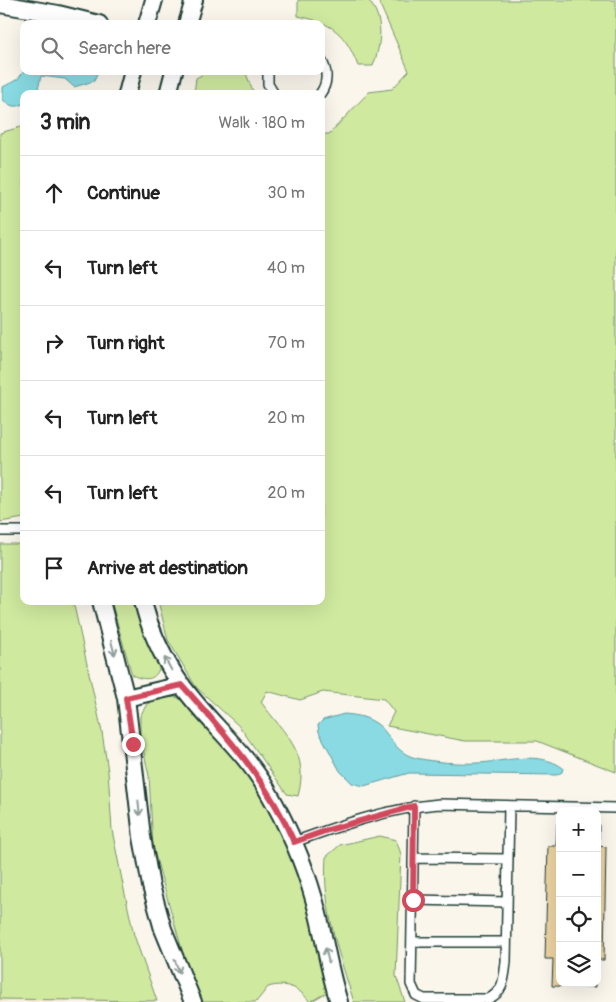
<!DOCTYPE html>
<meta charset="utf-8">
<style>
:root{--surface:#fff;--page:#f6f6f6;--text:#222;--muted:#767676;--line:#e0e0e0}
body{margin:0;font-family:Pangolin,sans-serif;background:var(--page);color:var(--text)}
.controls{position:absolute;right:15px;bottom:15px;display:grid;overflow:hidden;border-radius:10px;box-shadow:0 5px 20px #0002}
.controls button{width:45px;height:45px;display:grid;place-items:center;padding:0;border:0;border-bottom:1px solid var(--line);background:var(--surface);color:var(--text);font:25px sans-serif}
.stop{position:absolute;width:15px;height:15px;margin:-11px;border:4px solid #d1495b;border-radius:50%;background:#fff}
.stop.end{background:#d1495b;border-color:#fff;box-shadow:0 1px 5px #0008}
.list{margin:0;padding:0;list-style:none}
h2{display:flex;justify-content:space-between;align-items:center;height:65px;margin:0;padding:0 20px;font-size:21px}
h2 small{font-size:16px;font-weight:400;color:var(--muted)}
.list li{display:grid;grid-template-columns:32px 1fr auto;gap:15px;align-items:center;box-sizing:border-box;height:75px;padding:0 20px;border-top:1px solid var(--line)}
.list b{display:block;font-size:19px;white-space:nowrap}
.list em{font-size:16px;font-style:normal;color:var(--muted)}
.icon{flex:none;width:28px;height:28px;fill:none;stroke:currentColor;stroke-width:2;stroke-linecap:round;stroke-linejoin:round}
.map{position:relative;flex:none;width:616px;height:1002px;overflow:hidden}
.search{position:absolute;background:var(--surface);box-shadow:0 5px 20px #0002;left:20px;top:20px;width:305px;height:55px;display:flex;align-items:center;gap:12px;box-sizing:border-box;padding:0 18px;border-radius:10px;color:var(--muted);font-size:19px}
.panel{position:absolute;background:var(--surface);box-shadow:0 5px 20px #0002;left:20px;top:90px;width:305px;height:515px;border-radius:10px}
.map>svg:first-child{display:block}
.built{fill:#f6ebd6}
.green{fill:#cfe99f;stroke:#77936a}
.water{fill:#89dae2;stroke:#5f9b9c}
.building{fill:#ebd2a1;stroke:#1f3d34}
.lines{fill:none;stroke-linecap:round;stroke-linejoin:round}
.lane-casing{stroke:#1f3d34;stroke-width:12}
.street-casing{stroke:#1f3d34;stroke-width:20}
.lane{stroke:#fff;stroke-width:9}
.street{stroke:#fff;stroke-width:16}
.oneway{stroke:#8f9e9a}
.route{stroke:#d1495b;stroke-width:6}
</style>
<div class="map">
<svg width="616" height="1002" viewBox="0 0 616 1002">
<rect width="100%" height="100%" fill="#fbf6ec"/>
<filter id="ink" filterUnits="userSpaceOnUse"><feTurbulence type="fractalNoise" baseFrequency=".02" numOctaves="2"/><feDisplacementMap in="SourceGraphic" scale="10" xChannelSelector="R" yChannelSelector="G"/><feConvolveMatrix kernelMatrix="1 2 1 2 8 2 1 2 1" color-interpolation-filters="sRGB"/></filter>
<g filter="url(#ink)">
<path class="built" d="M 0,999 L 157,1001 L 157,1002 L 0,1002 Z"/>
<path class="green" d="M 298,0 L 368,0 C 385,18 381,45 373,66 L 358,66 C 345,33 333,23 298,16 Z
M 378,0 L 616,0 L 616,772 L 537,741 L 465,741 L 387,726 L 394,712 L 384,699 L 323,692 L 300,700 L 267,691 L 261,702 C 285,735 310,752 298,796 L 287,794 L 240,727 L 196,687 L 168,640 L 158,601 L 321,601 L 321,134 L 329,134 L 369,92 L 392,89 L 409,71 Z
M 209,71 L 245,71 L 254,94 L 194,94 L 196,78 Z
M 24,126 L 24,518 L 0,522 L 0,133 Z
M 0,544 L 24,544 L 24,601 L 73,601 L 102,732 L 108,771 L 112,830 L 123,885 L 134,935 L 157,1001 L 0,999 Z
M 111,601 L 134,601 L 160,665 C 157,681 145,681 132,675 Z
M 176,697 L 186,701 L 222,738 L 273,810 L 302,885 L 329,991 L 310,1002 C 299,987 285,982 268,987 L 256,1002 L 203,1002 L 190,978 L 153,848 L 149,776 L 140,735 L 140,716 L 147,704 L 160,698 Z
M 380,836 L 396,840 L 401,854 L 396,976 L 405,1002 L 354,1002 C 339,955 322,906 326,857 L 340,845 Z"/>
<path class="water" d="M 24,71 L 98,71 L 94,81 L 74,87 L 65,79 L 41,76 L 37,94 L 24,94 L 24,103 C 15,109 11,106 3,100 L 3,87 L 18,79 Z
M 344,714 C 355,715 364,716 374,722 C 391,732 392,752 416,758 C 434,762 459,764 477,763 C 505,762 539,750 563,768 L 562,772 L 557,775 L 409,773 L 364,786 L 352,783 L 340,771 L 319,732 L 318,725 L 323,720 Z"/>
<path class="building" d="M 557,823 L 560,823 L 560,983 L 595,983 L 595,987 L 552,986 L 553,959 L 545,959 L 548,846 L 556,846 Z
M 597,824 L 599,824 L 599,846 L 606,847 L 604,960 L 597,960 Z"/>
<g class="lines">
<g class="lane-casing">
<path id="lane" d="M 268,71 L 268,84 L 274,94
M 320,94 C 328,83 328,71 321,60
M 0,531 L 24,531
M 414,806 L 411,984 L 416,995 L 424,999 L 488,999 C 504,992 504,978 506,962 L 509,806
M 294,842 C 341,825 390,808 439,804 L 616,808
M 413,858 L 508,859
M 413,900 L 507,902
M 412,942 L 506,942"/>
</g>
<g class="street-casing">
<path id="street" d="M 0,4 L 58,14 L 99,24
M 147,24 L 154,0
M 187,24 L 194,0
M 127,94 L 133,71
M 168,94 L 174,71
M 101,601 L 126,698 L 142,837 L 151,886 L 163,929 L 193,1002
M 143,601 C 149,628 161,654 176,677 C 202,717 242,747 266,788 C 287,824 303,860 314,899 C 324,933 328,968 339,1002
M 126,698 L 182,685"/>
</g>
<use href="#lane" class="lane"/>
<use href="#street" class="street"/>
</g>
<defs><path id="oneway-shaft" d="M-6 0H5M1.5-3L5.5 0L1.5 3" fill="none" stroke-width="1.6" stroke-linecap="round" stroke-linejoin="round" transform="scale(1.25)"/></defs>
<g class="oneway">
<use href="#oneway-shaft" transform="translate(113 648) rotate(75)"/>
<use href="#oneway-shaft" transform="translate(168 664) rotate(-119)"/>
<use href="#oneway-shaft" transform="translate(139 808) rotate(85)"/>
<use href="#oneway-shaft" transform="translate(327 955) rotate(-103)"/>
<use href="#oneway-shaft" transform="translate(177 966) rotate(69)"/>
</g>
</g>
<g class="lines" filter="url(#ink)">
<path class="route" d="M 133,744 L 126,698 L 182,685 C 225,734 268,781 294,842 L 328,830 L 414,806 L 413,900"/>
</g>
</svg>
<div class="controls">
<button>+</button>
<button>−</button>
<button><svg class="icon" aria-label="locate" viewBox="0 0 24 24"><circle cx="12" cy="12" r="6"/><path d="M12 2v4M12 18v4M2 12h4M18 12h4"/></svg></button>
<button><svg class="icon" aria-label="layers" viewBox="0 0 24 24"><path d="M12 4l9 5-9 5-9-5zM3 14l9 5 9-5"/></svg></button>
</div>
<div class="stop" style="left:413px;top:900px"></div>
<div class="stop end" style="left:133px;top:744px"></div>
<div class="search"><svg class="icon" aria-label="search" viewBox="0 0 24 24"><circle cx="10" cy="10" r="6"/><path d="M15 15l6 6"/></svg>Search here</div>
<section class="panel">
<h2>3 min<small>Walk · 180 m</small></h2>
<ul class="list">
<li><svg class="icon" aria-label="ahead" viewBox="0 0 24 24"><path d="M12 20V5M6 11l6-6 6 6"/></svg><div><b>Continue</b></div><em>30 m</em></li>
<li><svg class="icon" aria-label="left" viewBox="0 0 24 24"><path d="M17 20v-9H6M10 6l-5 5 5 5"/></svg><div><b>Turn left</b></div><em>40 m</em></li>
<li><svg class="icon" aria-label="right" viewBox="0 0 24 24"><path d="M7 20v-9h11M14 6l5 5-5 5"/></svg><div><b>Turn right</b></div><em>70 m</em></li>
<li><svg class="icon" aria-label="left" viewBox="0 0 24 24"><path d="M17 20v-9H6M10 6l-5 5 5 5"/></svg><div><b>Turn left</b></div><em>20 m</em></li>
<li><svg class="icon" aria-label="left" viewBox="0 0 24 24"><path d="M17 20v-9H6M10 6l-5 5 5 5"/></svg><div><b>Turn left</b></div><em>20 m</em></li>
<li><svg class="icon" aria-label="arrive" viewBox="0 0 24 24"><path d="M6 21V4h12l-3 4 3 4H6"/></svg><div><b>Arrive at destination</b></div></li>
</ul>
</section>
</div>
